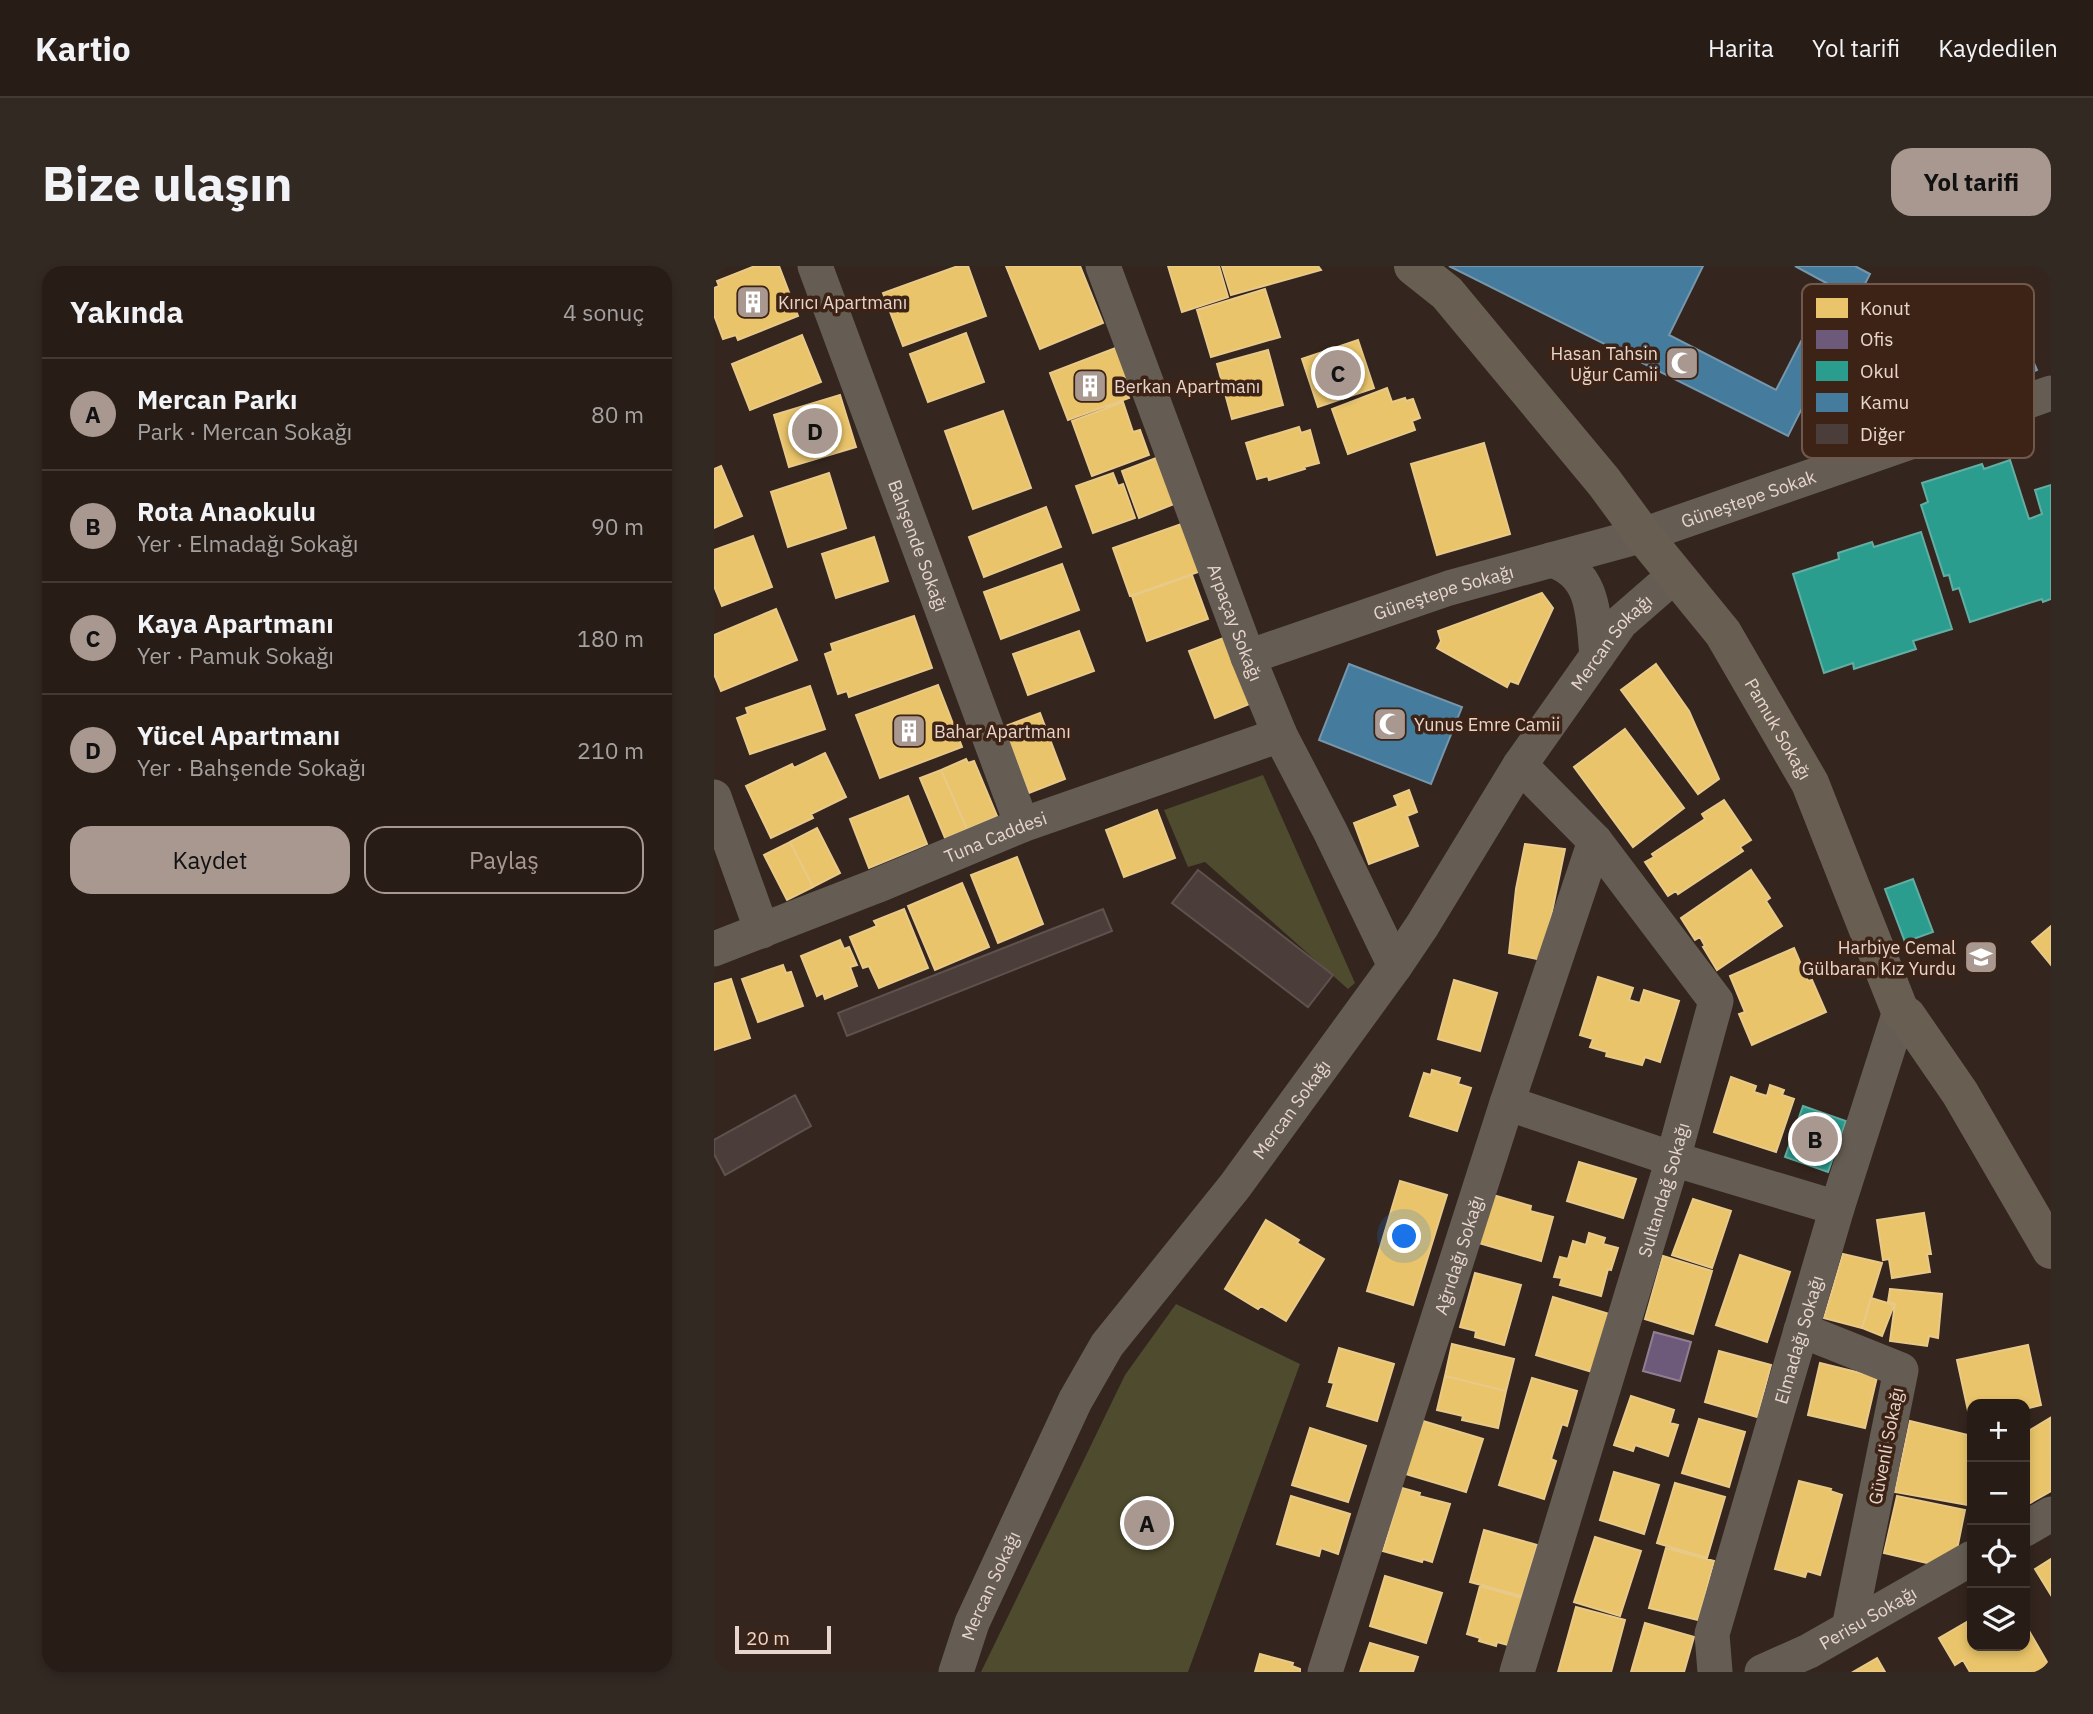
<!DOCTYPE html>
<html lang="tr">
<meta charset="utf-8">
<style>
:root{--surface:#271c16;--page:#332923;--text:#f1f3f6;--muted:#a4a1a1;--line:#433a35;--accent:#a99890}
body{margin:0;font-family:"IBM Plex Sans",sans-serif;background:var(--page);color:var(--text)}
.controls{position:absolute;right:21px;bottom:21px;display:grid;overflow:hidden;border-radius:14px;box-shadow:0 4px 10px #0003}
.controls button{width:63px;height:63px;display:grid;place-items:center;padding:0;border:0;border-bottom:2px solid var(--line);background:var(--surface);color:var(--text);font:35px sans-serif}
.scale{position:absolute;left:21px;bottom:18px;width:96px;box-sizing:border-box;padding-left:7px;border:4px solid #e8d6cd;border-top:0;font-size:19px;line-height:24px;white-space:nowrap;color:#e8d6cd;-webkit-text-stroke:5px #3d2315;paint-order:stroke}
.you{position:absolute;left:691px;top:971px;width:24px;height:24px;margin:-18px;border:5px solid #fff;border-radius:50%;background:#1a73e8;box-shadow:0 0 0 10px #1a73e833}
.badge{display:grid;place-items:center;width:46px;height:46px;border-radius:50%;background:var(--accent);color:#111;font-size:23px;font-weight:700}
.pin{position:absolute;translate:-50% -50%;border:4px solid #fff;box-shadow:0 2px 7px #0006}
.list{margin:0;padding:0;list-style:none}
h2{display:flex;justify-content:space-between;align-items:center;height:91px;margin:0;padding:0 28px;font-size:30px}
h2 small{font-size:23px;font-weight:400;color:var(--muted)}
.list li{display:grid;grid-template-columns:46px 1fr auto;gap:21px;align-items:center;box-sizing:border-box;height:112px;padding:0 28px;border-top:2px solid var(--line)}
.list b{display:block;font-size:26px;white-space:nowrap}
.list p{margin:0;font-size:23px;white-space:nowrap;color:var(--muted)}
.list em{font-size:23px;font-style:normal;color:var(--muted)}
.actions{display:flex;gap:14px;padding:21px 28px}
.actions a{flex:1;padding:16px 0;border:2px solid var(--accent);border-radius:21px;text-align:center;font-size:24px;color:var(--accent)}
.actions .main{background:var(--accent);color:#111}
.icon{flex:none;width:38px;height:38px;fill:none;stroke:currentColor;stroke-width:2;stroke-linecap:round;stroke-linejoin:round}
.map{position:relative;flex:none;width:1337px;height:1406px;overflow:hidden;border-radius:21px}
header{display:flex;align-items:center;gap:42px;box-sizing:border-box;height:98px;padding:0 35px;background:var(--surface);border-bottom:2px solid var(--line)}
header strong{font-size:33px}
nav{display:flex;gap:38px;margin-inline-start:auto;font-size:24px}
.intro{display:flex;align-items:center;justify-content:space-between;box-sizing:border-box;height:168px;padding:0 42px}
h1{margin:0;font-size:49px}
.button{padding:18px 32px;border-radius:21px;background:var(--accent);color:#111;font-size:24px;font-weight:700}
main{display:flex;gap:42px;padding:0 42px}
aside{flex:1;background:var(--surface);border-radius:21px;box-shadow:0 4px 10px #0003}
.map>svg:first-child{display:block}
.green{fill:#4f4b2e}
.homes{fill:#e9c46a;stroke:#e9c988;stroke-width:2}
.offices{fill:#6d597a;stroke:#927e93;stroke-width:2}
.schools{fill:#2a9d8f;stroke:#63aea2;stroke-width:2}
.public{fill:#457b9d;stroke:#7696ab;stroke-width:2}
.building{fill:#4b3e3a;stroke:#5f524e;stroke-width:2}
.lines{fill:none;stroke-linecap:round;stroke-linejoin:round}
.street{stroke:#655d53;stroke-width:35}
.secondary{stroke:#695e52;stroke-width:38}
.labels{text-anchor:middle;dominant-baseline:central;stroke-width:7;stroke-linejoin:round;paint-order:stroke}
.poi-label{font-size:18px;fill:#e8d6cd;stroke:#3d2315;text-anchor:start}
.street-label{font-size:18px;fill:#e8d6cd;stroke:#3d2315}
.key{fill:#3d2315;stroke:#70594c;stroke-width:2}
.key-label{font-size:19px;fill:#e8d6cd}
</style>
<header>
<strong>Kartio</strong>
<nav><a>Harita</a><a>Yol tarifi</a><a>Kaydedilen</a></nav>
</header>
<div class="intro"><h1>Bize ulaşın</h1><a class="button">Yol tarifi</a></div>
<main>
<aside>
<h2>Yakında<small>4 sonuç</small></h2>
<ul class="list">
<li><span class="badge">A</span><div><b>Mercan Parkı</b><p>Park · Mercan Sokağı</p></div><em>80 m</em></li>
<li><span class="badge">B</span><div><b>Rota Anaokulu</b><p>Yer · Elmadağı Sokağı</p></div><em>90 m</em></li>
<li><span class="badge">C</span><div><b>Kaya Apartmanı</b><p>Yer · Pamuk Sokağı</p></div><em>180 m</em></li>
<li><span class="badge">D</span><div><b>Yücel Apartmanı</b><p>Yer · Bahşende Sokağı</p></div><em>210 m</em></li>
</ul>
<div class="actions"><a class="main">Kaydet</a><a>Paylaş</a></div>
</aside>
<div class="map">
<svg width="1337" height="1406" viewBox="0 0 1337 1406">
<rect width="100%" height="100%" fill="#34261e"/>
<path class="green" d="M 549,509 L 641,717 L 634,723 L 491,596 L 474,601 L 450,544 Z
M 462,1038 L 586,1098 L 474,1406 L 267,1406 L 411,1109 Z"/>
<path class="homes" d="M 41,0 L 65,0 L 84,50 L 24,74 L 22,69 L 9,73 L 0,49 L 0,22 L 5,20 L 3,15 Z
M 244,0 L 254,0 L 272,50 L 189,80 L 169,27 Z
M 292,0 L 366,0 L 389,57 L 326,83 Z
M 454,0 L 505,0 L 514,31 L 468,46 Z
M 508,0 L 604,0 L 607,4 L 517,29 Z
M 551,23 L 566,71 L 497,91 L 483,44 Z
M 252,67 L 270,116 L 214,136 L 196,88 Z
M 88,69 L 107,116 L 36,144 L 18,98 Z
M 644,74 L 660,122 L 604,141 L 588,93 Z
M 404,81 L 417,114 L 409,117 L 415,132 L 354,154 L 336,107 Z
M 554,84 L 569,139 L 518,153 L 503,98 Z
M 673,122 L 678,136 L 691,132 L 692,135 L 699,133 L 706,152 L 698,155 L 701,164 L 634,188 L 618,143 Z
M 126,129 L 142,181 L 75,201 L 60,149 Z
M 409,136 L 419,166 L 426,164 L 435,189 L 378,210 L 358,155 Z
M 289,145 L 317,222 L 259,243 L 231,165 Z
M 585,161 L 587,167 L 596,164 L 605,197 L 590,201 L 591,203 L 555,214 L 554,210 L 543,213 L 532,177 Z
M 770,177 L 796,268 L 723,289 L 697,198 Z
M 442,192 L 460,238 L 425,252 L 408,205 Z
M 7,200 L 28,250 L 0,262 L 0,203 Z
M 115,207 L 132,262 L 74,281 L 57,226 Z
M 399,207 L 404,220 L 409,218 L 421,252 L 379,267 L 362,220 Z
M 332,241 L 347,281 L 270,311 L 255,271 Z
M 473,256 L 490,304 L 416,330 L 399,282 Z
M 39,270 L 58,321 L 8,340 L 0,320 L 0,284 Z
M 160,271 L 174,315 L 122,332 L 108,288 Z
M 348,298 L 365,344 L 287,373 L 270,326 Z
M 478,309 L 494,353 L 433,375 L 418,330 Z
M 828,327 L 839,342 L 804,418 L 796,415 L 793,421 L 723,382 L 727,375 L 724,365 Z
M 62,343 L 83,394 L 7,425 L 0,408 L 0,369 Z
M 200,350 L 218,402 L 135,431 L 133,425 L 124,428 L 111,388 L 119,385 L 117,378 Z
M 365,365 L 380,405 L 314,429 L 299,388 Z
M 512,371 L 538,437 L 501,452 L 475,385 Z
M 942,398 L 975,445 L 1005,513 L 984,528 L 907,424 Z
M 224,419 L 248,481 L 166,512 L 142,449 Z
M 96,420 L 111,463 L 36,488 L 23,452 L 34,448 L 32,442 Z
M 326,447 L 351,513 L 315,527 L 289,461 Z
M 911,463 L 970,542 L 919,581 L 860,501 Z
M 111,487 L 132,531 L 97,548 L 99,552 L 57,572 L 32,520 L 78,498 L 80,502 Z
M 252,493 L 254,497 L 260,495 L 283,550 L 253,563 L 227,504 Z
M 227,504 L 253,563 L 231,572 L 206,512 Z
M 695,524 L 703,546 L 693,550 L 704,580 L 655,598 L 640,557 L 684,540 L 680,530 Z
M 194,530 L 213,578 L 155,602 L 136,553 Z
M 1010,534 L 1037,574 L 1026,581 L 1029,585 L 964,628 L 962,625 L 954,630 L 931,596 L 940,591 L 938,588 L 991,553 L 988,548 Z
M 443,544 L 461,592 L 410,611 L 392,564 Z
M 103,562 L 126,607 L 99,621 L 76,576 Z
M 76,576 L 99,621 L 73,634 L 50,589 Z
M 811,578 L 851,583 L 828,694 L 795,687 L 802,623 Z
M 303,591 L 329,658 L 284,677 L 257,609 Z
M 1037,604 L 1056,632 L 1052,635 L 1068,660 L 1003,704 L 989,681 L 991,680 L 986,671 L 981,674 L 967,652 Z
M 248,617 L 275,681 L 221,704 L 194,640 Z
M 190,643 L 214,702 L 165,722 L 155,700 L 149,702 L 136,671 L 163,660 L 160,655 Z
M 1337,660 L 1337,699 L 1318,676 Z
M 126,674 L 130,683 L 135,681 L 143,699 L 136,701 L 143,720 L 111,733 L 109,727 L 103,730 L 87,690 Z
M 1080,682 L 1094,715 L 1098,714 L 1112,746 L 1038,779 L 1025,748 L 1031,746 L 1016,710 Z
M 69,699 L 72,707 L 77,706 L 89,740 L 44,756 L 28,713 Z
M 884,711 L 919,722 L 915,734 L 926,737 L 930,724 L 965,735 L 946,796 L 931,791 L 928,799 L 892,790 L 893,786 L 876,781 L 879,773 L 866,769 Z
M 17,713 L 36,772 L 0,784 L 0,718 Z
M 740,714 L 783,727 L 766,785 L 724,773 Z
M 718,804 L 746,812 L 744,818 L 757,822 L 743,865 L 696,850 L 710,807 L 717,809 Z
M 1017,811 L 1042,820 L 1040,826 L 1053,830 L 1056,819 L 1070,824 L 1068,829 L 1080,833 L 1062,886 L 1000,866 Z
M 865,896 L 922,913 L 909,952 L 853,935 Z
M 686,915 L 733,929 L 699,1039 L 653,1025 Z
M 779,929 L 817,940 L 816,945 L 839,951 L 827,995 L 765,977 Z
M 979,933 L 1017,945 L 998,1002 L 958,989 Z
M 1210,947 L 1217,988 L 1213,988 L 1216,1006 L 1178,1012 L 1175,993 L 1169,994 L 1163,954 Z
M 552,954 L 585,974 L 583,977 L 610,993 L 572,1055 L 547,1040 L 544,1043 L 511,1023 Z
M 875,967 L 891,972 L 889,978 L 904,982 L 897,1004 L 894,1003 L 887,1030 L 846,1019 L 848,1012 L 840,1011 L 846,991 L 854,993 L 859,975 L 872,979 Z
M 1129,988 L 1168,997 L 1148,1062 L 1110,1052 Z
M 1026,989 L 1076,1006 L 1053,1076 L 1002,1059 Z
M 949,990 L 998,1005 L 979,1068 L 931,1053 Z
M 761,1007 L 807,1019 L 790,1079 L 761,1071 L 762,1065 L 746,1061 Z
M 1176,1023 L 1228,1028 L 1224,1072 L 1215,1070 L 1213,1080 L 1176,1075 L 1181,1038 L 1174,1036 Z
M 839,1031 L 895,1048 L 878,1106 L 822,1089 Z
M 1157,1032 L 1180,1039 L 1168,1070 L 1148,1062 Z
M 738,1078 L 800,1093 L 792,1125 L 731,1110 Z
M 1314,1079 L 1327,1139 L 1311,1143 L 1311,1138 L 1258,1138 L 1258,1154 L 1256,1154 L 1243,1094 Z
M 625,1082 L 680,1098 L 663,1155 L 613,1140 L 620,1117 L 615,1116 Z
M 1005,1085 L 1057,1099 L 1043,1151 L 991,1136 Z
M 1106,1097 L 1163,1111 L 1151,1162 L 1094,1149 Z
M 731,1110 L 792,1125 L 784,1162 L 748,1154 L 749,1150 L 723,1144 Z
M 818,1112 L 863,1125 L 853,1160 L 848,1158 L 837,1193 L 842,1195 L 830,1233 L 785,1219 Z
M 917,1130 L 960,1144 L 956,1157 L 964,1159 L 954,1190 L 921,1179 L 919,1185 L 900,1179 Z
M 1336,1152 L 1337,1225 L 1311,1240 L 1311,1167 Z
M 985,1153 L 1031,1166 L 1015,1221 L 968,1207 Z
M 709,1155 L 769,1173 L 752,1226 L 692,1208 Z
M 1196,1155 L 1258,1170 L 1254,1239 L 1181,1226 Z
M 596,1162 L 652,1180 L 634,1236 L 578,1219 Z
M 900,1206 L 945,1219 L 930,1268 L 886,1254 Z
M 1085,1215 L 1117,1223 L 1116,1225 L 1128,1229 L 1106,1309 L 1093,1305 L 1091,1311 L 1061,1303 Z
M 961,1217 L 1011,1231 L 993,1292 L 943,1277 Z
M 688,1222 L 706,1227 L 705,1230 L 736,1238 L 718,1296 L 709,1293 L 708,1296 L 669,1285 Z
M 577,1230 L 636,1248 L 624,1288 L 607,1282 L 605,1290 L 563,1278 Z
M 1183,1230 L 1251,1244 L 1239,1303 L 1170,1287 Z
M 770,1264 L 823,1279 L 808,1330 L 756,1316 Z
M 881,1271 L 927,1285 L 906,1350 L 860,1336 Z
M 952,1282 L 1000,1295 L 984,1354 L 935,1342 Z
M 1337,1293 L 1337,1329 L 1321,1303 Z
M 671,1310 L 728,1327 L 712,1377 L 656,1360 Z
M 766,1320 L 808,1332 L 794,1379 L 783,1376 L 782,1380 L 765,1375 L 766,1372 L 753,1368 Z
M 862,1341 L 911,1354 L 897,1406 L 844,1406 Z
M 1258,1353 L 1258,1380 L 1311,1380 L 1311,1358 L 1337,1403 L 1337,1406 L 1256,1406 L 1249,1394 L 1241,1399 L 1225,1372 Z
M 931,1357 L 980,1371 L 970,1406 L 917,1406 Z
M 656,1377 L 704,1391 L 699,1406 L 646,1406 Z
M 546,1388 L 579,1397 L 578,1400 L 586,1403 L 586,1406 L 541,1406 Z
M 1163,1392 L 1171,1406 L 1139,1406 Z"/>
<path class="offices" d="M 940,1066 L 977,1076 L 966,1115 L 929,1105 Z"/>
<path class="schools" d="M 1296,194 L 1315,253 L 1328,248 L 1321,224 L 1337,219 L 1337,333 L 1329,336 L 1328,333 L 1256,356 L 1245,322 L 1239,324 L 1235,309 L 1230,310 L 1207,239 L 1214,236 L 1208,217 L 1268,198 L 1270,203 Z
M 1207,266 L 1238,363 L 1199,375 L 1202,383 L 1140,403 L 1139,397 L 1110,407 L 1079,308 L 1125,293 L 1124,287 L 1158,276 L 1160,281 Z
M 1199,613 L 1219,666 L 1191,676 L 1171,623 Z
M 1089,840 L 1132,855 L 1114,906 L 1071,891 Z"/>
<path class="public" d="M 735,0 L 989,0 L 955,69 L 1062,124 L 1116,19 L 1081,0 L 1141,0 L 1156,8 L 1074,170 Z
M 1304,60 L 1323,104 L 1249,135 L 1231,91 Z
M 635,398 L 748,441 L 717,518 L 605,474 Z"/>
<path class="building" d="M 484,604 L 619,709 L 594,741 L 458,637 Z
M 389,643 L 398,665 L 133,770 L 124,747 Z
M 81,829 L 97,860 L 11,909 L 0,888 L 0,874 Z"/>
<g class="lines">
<g class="street">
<path id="s1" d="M 101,0 L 308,559"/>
<path id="s2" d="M 389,0 L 534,391 L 566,469 L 616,565 L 681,700"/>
<path d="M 837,294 C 882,307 879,352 883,390"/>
<path id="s3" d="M 534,391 L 735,322 L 929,269 L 1337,127"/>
<path d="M 0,531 L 48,665"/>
<path id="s4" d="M 0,683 L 162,620 L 308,559 L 566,469"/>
<path d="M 793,837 L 959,893 L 1123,942"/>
<path d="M 1087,1064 L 1187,1104 L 1135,1362"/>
<path d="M 1311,1263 L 1337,1248"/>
<path id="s5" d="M 242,1406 L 258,1357 L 361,1135 L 393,1079 L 521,920 L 681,700 L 708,660 L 806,499 L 907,356 L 961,309"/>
<path id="s6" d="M 611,1406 L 793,837 L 881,575"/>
<path id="s7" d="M 803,1406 L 959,893 L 1002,735 L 881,575 L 806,499"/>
<path id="s8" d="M 1001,1406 L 998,1368 L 1123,942 L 1186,745"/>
<path id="s9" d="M 1048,1406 L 1095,1385 L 1258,1292"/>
</g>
<path class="secondary" id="s10" d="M 699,0 L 733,27 L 890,216 L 929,269 L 1009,367 L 1096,517 L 1186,745 L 1193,750 L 1246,827 L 1337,984"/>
</g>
<defs>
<g id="building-square" transform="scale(1.75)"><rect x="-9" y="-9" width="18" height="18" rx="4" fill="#a99890" stroke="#3d2315"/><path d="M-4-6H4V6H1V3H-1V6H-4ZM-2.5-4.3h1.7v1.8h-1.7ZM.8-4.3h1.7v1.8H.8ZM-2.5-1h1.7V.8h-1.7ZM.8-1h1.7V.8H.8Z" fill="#fff"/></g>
<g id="mosque-square" transform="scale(1.75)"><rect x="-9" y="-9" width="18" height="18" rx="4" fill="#a99890" stroke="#3d2315"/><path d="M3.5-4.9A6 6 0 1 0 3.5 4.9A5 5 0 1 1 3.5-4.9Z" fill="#fff"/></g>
<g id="school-square" transform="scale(1.75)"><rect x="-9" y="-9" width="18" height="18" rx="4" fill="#a99890" stroke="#3d2315"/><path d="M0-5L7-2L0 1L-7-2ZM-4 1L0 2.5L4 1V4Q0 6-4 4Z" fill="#fff"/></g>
</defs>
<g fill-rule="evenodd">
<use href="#building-square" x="39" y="36"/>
<use href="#mosque-square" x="968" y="97"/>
<use href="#building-square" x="376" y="120"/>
<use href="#mosque-square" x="676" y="458"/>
<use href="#building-square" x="195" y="465"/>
<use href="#school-square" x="1267" y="691"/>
</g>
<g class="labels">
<g class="poi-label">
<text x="64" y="36">Kırıcı Apartmanı</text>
<text x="944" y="87" text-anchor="end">Hasan Tahsin<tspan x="944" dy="21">Uğur Camii</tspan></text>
<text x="400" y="120">Berkan Apartmanı</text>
<text x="700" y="458">Yunus Emre Camii</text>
<text x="220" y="465">Bahar Apartmanı</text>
<text x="1242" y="681" text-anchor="end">Harbiye Cemal<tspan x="1242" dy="21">Gülbaran Kız Yurdu</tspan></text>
</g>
<g class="street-label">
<text stroke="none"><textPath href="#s3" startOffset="525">Güneştepe Sokak</textPath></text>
<text stroke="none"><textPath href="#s1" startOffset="298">Bahşende Sokağı</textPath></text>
<text stroke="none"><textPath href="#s3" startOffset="206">Güneştepe Sokağı</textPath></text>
<text stroke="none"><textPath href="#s2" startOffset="380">Arpaçay Sokağı</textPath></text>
<text stroke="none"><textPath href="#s5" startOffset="1227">Mercan Sokağı</textPath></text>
<text stroke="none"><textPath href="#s10" startOffset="592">Pamuk Sokağı</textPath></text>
<text stroke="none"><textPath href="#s4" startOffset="303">Tuna Caddesi</textPath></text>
<text stroke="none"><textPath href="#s5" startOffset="660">Mercan Sokağı</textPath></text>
<text stroke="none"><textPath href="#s7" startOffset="504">Sultandağ Sokağı</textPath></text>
<text stroke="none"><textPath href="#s6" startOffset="438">Ağrıdağı Sokağı</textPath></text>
<text stroke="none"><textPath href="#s8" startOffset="345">Elmadağı Sokağı</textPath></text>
<text transform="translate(1172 1180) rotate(-79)">Güvenli Sokağı</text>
<text stroke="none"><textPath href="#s5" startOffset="93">Mercan Sokağı</textPath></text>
<text stroke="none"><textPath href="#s9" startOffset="119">Perisu Sokağı</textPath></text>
</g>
</g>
<rect x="1088" y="18" width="232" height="174" rx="10" class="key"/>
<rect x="1102" y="32" width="32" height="20" fill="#e9c46a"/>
<rect x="1102" y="64" width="32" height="19" fill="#6d597a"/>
<rect x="1102" y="95" width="32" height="20" fill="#2a9d8f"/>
<rect x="1102" y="127" width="32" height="19" fill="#457b9d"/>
<rect x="1102" y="158" width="32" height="20" fill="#4b3e3a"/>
<g class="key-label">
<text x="1146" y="49">Konut</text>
<text x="1146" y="80">Ofis</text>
<text x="1146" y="112">Okul</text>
<text x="1146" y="143">Kamu</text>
<text x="1146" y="175">Diğer</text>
</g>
</svg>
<div class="controls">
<button>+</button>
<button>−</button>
<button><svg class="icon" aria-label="locate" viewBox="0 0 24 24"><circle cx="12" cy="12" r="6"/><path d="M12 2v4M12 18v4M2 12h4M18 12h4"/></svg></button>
<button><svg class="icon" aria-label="layers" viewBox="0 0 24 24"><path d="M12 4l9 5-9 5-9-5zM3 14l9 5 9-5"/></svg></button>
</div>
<div class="scale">20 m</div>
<div class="you"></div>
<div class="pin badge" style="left:433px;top:1257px">A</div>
<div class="pin badge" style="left:1101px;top:873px">B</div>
<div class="pin badge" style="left:624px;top:107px">C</div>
<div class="pin badge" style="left:101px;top:165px">D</div>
</div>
</main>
